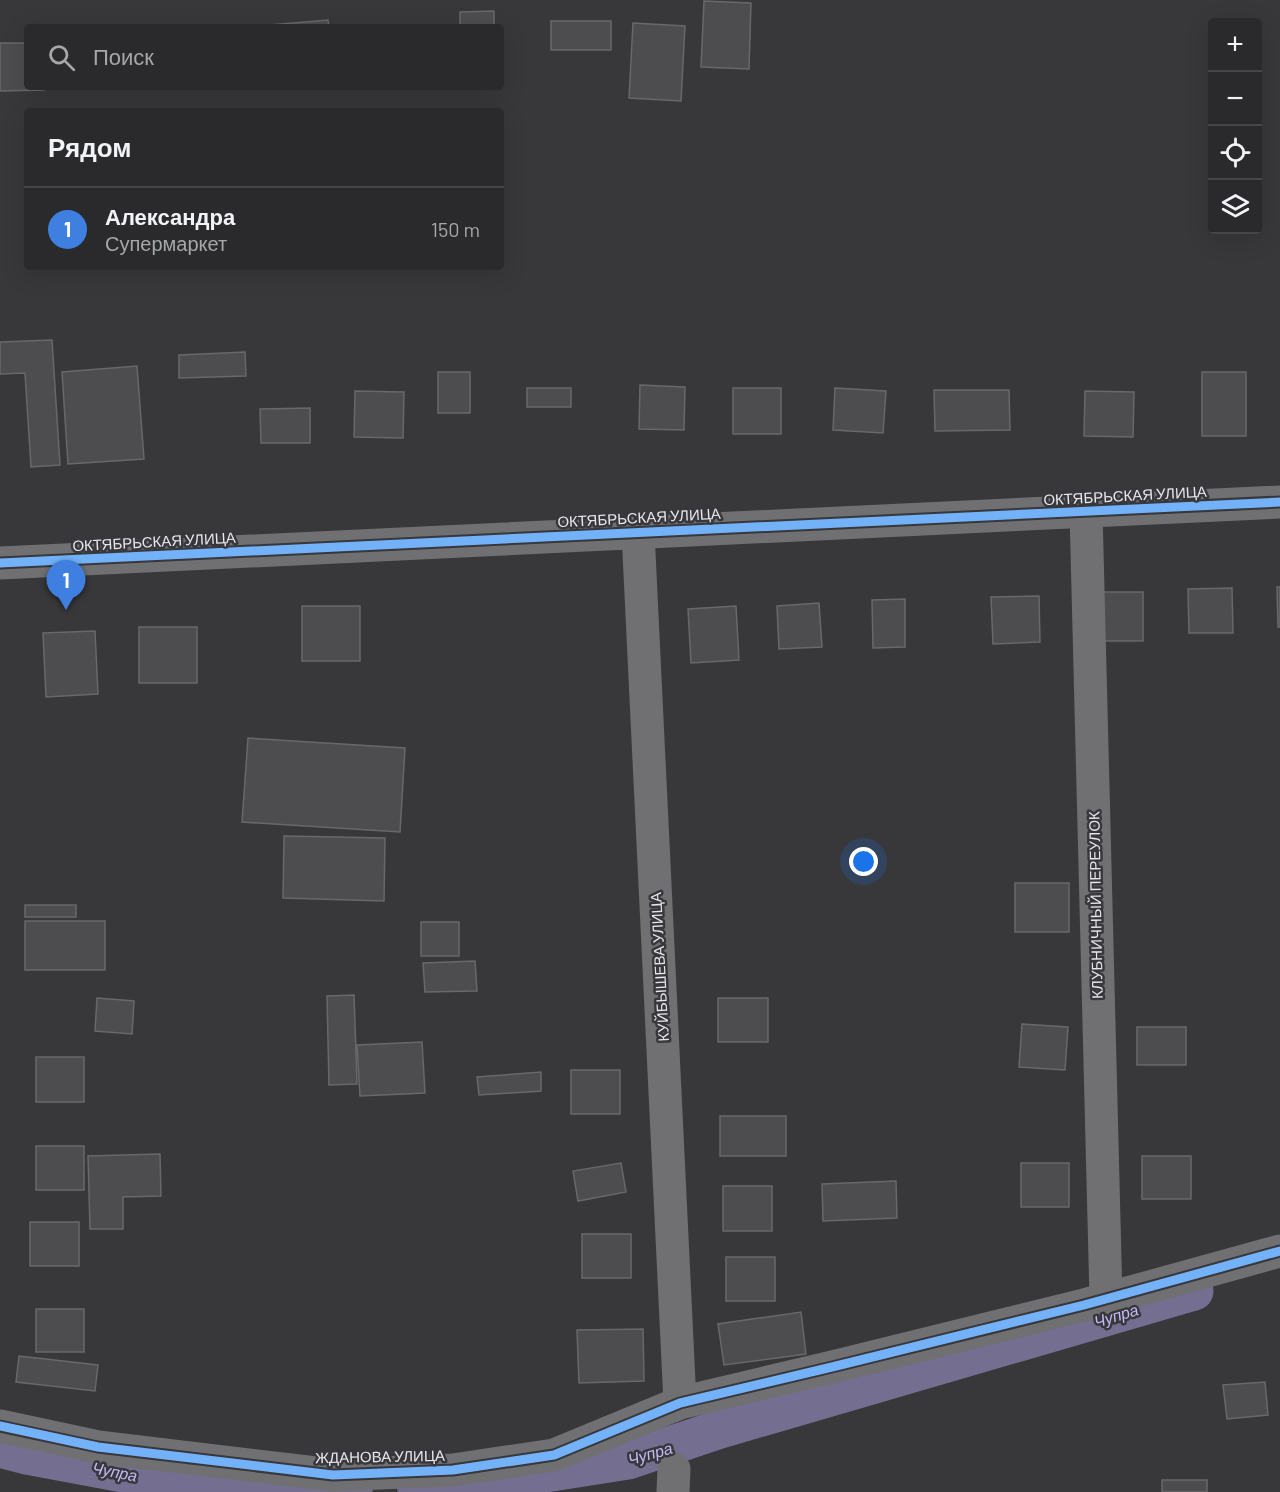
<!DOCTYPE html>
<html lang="ru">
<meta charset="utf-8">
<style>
:root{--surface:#2a2a2c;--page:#323234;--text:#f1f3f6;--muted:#a5a7a9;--line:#464648;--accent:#aaaaad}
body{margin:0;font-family:Barlow,sans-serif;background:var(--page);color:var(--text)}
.controls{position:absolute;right:18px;top:18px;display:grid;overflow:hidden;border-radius:6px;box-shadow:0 6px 24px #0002}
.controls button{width:54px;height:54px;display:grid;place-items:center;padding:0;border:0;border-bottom:2px solid var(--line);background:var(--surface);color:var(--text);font:30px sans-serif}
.you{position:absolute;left:864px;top:862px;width:21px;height:21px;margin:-15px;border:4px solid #fff;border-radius:50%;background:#1a73e8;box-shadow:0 0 0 9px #1a73e833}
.badge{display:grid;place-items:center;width:39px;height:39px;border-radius:50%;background:var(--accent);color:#fff;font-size:20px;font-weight:700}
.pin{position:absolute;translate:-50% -50px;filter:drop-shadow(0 2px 3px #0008)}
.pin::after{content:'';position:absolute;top:32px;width:21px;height:18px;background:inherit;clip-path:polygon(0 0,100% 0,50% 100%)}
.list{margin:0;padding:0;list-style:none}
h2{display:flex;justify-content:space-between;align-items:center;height:78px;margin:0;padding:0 24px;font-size:26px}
h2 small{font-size:20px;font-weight:400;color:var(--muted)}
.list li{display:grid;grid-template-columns:39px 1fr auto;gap:18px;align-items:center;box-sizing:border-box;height:84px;padding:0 24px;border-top:2px solid var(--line)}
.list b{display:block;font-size:22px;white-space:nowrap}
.list p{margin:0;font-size:20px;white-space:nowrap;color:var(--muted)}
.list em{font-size:20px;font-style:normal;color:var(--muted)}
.icon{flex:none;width:33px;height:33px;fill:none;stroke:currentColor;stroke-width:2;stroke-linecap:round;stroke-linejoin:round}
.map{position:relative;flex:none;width:1280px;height:1492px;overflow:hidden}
.search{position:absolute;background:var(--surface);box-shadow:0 6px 24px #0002;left:24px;top:24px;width:480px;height:66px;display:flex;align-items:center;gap:15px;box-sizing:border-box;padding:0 21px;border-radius:6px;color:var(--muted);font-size:22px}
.panel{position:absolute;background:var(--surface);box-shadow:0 6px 24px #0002;left:24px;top:108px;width:480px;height:162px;border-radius:6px}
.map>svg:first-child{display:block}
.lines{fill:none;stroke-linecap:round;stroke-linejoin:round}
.canal{stroke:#746f91;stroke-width:39}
.building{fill:#4d4d50;stroke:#68686a;stroke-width:1.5}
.street{stroke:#707072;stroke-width:33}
.cycleway-casing{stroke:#37373c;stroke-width:13}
.cycleway{stroke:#73b2f8;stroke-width:9}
.labels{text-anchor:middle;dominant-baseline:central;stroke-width:5;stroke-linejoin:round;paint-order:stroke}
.street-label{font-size:15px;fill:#e7e7ea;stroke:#37373c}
.water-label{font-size:16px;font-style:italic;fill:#c4b9f7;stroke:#37373c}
</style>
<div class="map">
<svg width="1280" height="1492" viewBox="0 0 1280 1492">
<rect width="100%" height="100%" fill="#38383b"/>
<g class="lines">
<path class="canal" d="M 0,1448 L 27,1455 L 160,1480 L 263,1489 L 354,1485
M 416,1484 L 475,1484 L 628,1460 L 717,1430 L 1194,1291"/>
</g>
<path class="building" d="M 704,1 L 751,3 L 749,69 L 701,67 Z
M 494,11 L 494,27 L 460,27 L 460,12 Z
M 328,20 L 329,27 L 270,27 L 270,25 Z
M 551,21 L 611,21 L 611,50 L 551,50 Z
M 633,23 L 685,26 L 681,101 L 629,98 Z
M 214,25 L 252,25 L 252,27 L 214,27 Z
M 0,43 L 27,43 L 27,87 L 44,87 L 44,90 L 0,91 Z
M 52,340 L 60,465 L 31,467 L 25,373 L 0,374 L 0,342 Z
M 245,352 L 246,376 L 179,378 L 179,355 Z
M 137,366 L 144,459 L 68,464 L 62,372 Z
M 438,372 L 470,372 L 470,413 L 438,413 Z
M 1202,372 L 1246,372 L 1246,436 L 1202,436 Z
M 640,385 L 685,387 L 684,430 L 639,429 Z
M 527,388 L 571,388 L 571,407 L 527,407 Z
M 733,388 L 781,388 L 781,434 L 733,434 Z
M 835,388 L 886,391 L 883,433 L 833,430 Z
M 934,390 L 1009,390 L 1010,430 L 935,431 Z
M 355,391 L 404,392 L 403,438 L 354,437 Z
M 1085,391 L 1134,392 L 1133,437 L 1084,436 Z
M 310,408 L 310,443 L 261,443 L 260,409 Z
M 1277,587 L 1280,587 L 1280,627 L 1278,627 Z
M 1232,588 L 1233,633 L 1189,633 L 1188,589 Z
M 1100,592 L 1143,592 L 1143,641 L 1100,641 Z
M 1039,596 L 1040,642 L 993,644 L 991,597 Z
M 905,599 L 905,647 L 873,648 L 872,600 Z
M 819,603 L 822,647 L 779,649 L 777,606 Z
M 302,606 L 360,606 L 360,661 L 302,661 Z
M 736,606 L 739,660 L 691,663 L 688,609 Z
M 139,627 L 197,627 L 197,683 L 139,683 Z
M 95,631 L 98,694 L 46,697 L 43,633 Z
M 248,738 L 405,748 L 400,832 L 242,822 Z
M 284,836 L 385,838 L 384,901 L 283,898 Z
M 1015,883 L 1069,883 L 1069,932 L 1015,932 Z
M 25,905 L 76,905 L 76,917 L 25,917 Z
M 25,921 L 105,921 L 105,970 L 25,970 Z
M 421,922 L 459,922 L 459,956 L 421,956 Z
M 475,961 L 477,991 L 425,992 L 423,963 Z
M 354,995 L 357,1084 L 329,1085 L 327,996 Z
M 97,998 L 134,1001 L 132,1034 L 95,1031 Z
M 718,998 L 768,998 L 768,1042 L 718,1042 Z
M 1022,1024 L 1068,1027 L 1065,1070 L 1019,1067 Z
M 1137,1027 L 1186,1027 L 1186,1065 L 1137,1065 Z
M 422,1042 L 425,1093 L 360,1096 L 357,1045 Z
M 36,1057 L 84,1057 L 84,1102 L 36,1102 Z
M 571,1070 L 620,1070 L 620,1114 L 571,1114 Z
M 541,1072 L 541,1091 L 479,1095 L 477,1077 Z
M 720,1116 L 786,1116 L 786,1156 L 720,1156 Z
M 36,1146 L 84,1146 L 84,1190 L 36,1190 Z
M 160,1154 L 161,1196 L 123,1197 L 123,1229 L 90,1229 L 88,1156 Z
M 1142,1156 L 1191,1156 L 1191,1199 L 1142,1199 Z
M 621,1163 L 626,1192 L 578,1201 L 573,1171 Z
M 1021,1163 L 1069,1163 L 1069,1207 L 1021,1207 Z
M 896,1181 L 897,1218 L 823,1221 L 822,1184 Z
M 723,1186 L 772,1186 L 772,1231 L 723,1231 Z
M 30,1222 L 79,1222 L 79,1266 L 30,1266 Z
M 582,1234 L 631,1234 L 631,1278 L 582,1278 Z
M 726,1257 L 775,1257 L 775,1301 L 726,1301 Z
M 36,1309 L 84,1309 L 84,1352 L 36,1352 Z
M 801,1312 L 806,1354 L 724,1365 L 718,1324 Z
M 643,1329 L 644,1381 L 579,1383 L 577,1330 Z
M 19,1356 L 98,1365 L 95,1391 L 16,1382 Z
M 1265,1382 L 1268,1415 L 1227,1419 L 1223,1385 Z
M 1162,1480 L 1207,1480 L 1207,1492 L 1162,1492 Z"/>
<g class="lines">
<path class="street" d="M 1086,511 L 1106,1299
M 638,532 L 680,1403
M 0,563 L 1280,502
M 0,1426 L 98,1447 L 333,1475 L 453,1470 L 554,1455 L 680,1403 L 832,1367 L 1084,1305 L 1280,1251
M 673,1492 L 674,1469"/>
<g class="cycleway-casing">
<path id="cycleway" d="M 0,563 L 1280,502
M 0,1426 L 98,1447 L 333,1475 L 453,1470 L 554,1455 L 680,1403 L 832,1367 L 1084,1305 L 1280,1251"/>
</g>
<use href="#cycleway" class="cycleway"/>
</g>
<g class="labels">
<g class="street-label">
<text transform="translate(1125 495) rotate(-3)">ОКТЯБРЬСКАЯ УЛИЦА</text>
<text transform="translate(639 517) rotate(-3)">ОКТЯБРЬСКАЯ УЛИЦА</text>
<text transform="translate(154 541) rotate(-3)">ОКТЯБРЬСКАЯ УЛИЦА</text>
<text transform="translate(1095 905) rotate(-91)">КЛУБНИЧНЫЙ ПЕРЕУЛОК</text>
<text transform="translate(659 967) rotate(-93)">КУЙБЫШЕВА УЛИЦА</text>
<text transform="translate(380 1456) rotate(-1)">ЖДАНОВА УЛИЦА</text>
</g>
<g class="water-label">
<text transform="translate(1116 1315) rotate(-17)">Чупра</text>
<text transform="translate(650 1453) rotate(-16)">Чупра</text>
<text transform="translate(115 1471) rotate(11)">Чупра</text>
</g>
</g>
</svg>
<div class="controls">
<button>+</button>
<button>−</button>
<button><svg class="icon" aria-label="locate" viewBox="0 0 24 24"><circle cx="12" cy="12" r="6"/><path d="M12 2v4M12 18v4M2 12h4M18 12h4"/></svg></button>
<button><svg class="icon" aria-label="layers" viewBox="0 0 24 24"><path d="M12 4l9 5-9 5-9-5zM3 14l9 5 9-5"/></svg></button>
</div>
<div class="you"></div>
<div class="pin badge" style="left:66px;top:610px;background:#3f7fe0">1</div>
<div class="search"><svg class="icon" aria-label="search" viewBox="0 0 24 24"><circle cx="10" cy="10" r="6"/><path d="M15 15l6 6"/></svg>Поиск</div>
<section class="panel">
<h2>Рядом<small></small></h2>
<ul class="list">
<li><span class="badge" style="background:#3f7fe0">1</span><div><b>Александра</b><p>Супермаркет</p></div><em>150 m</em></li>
</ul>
</section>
</div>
